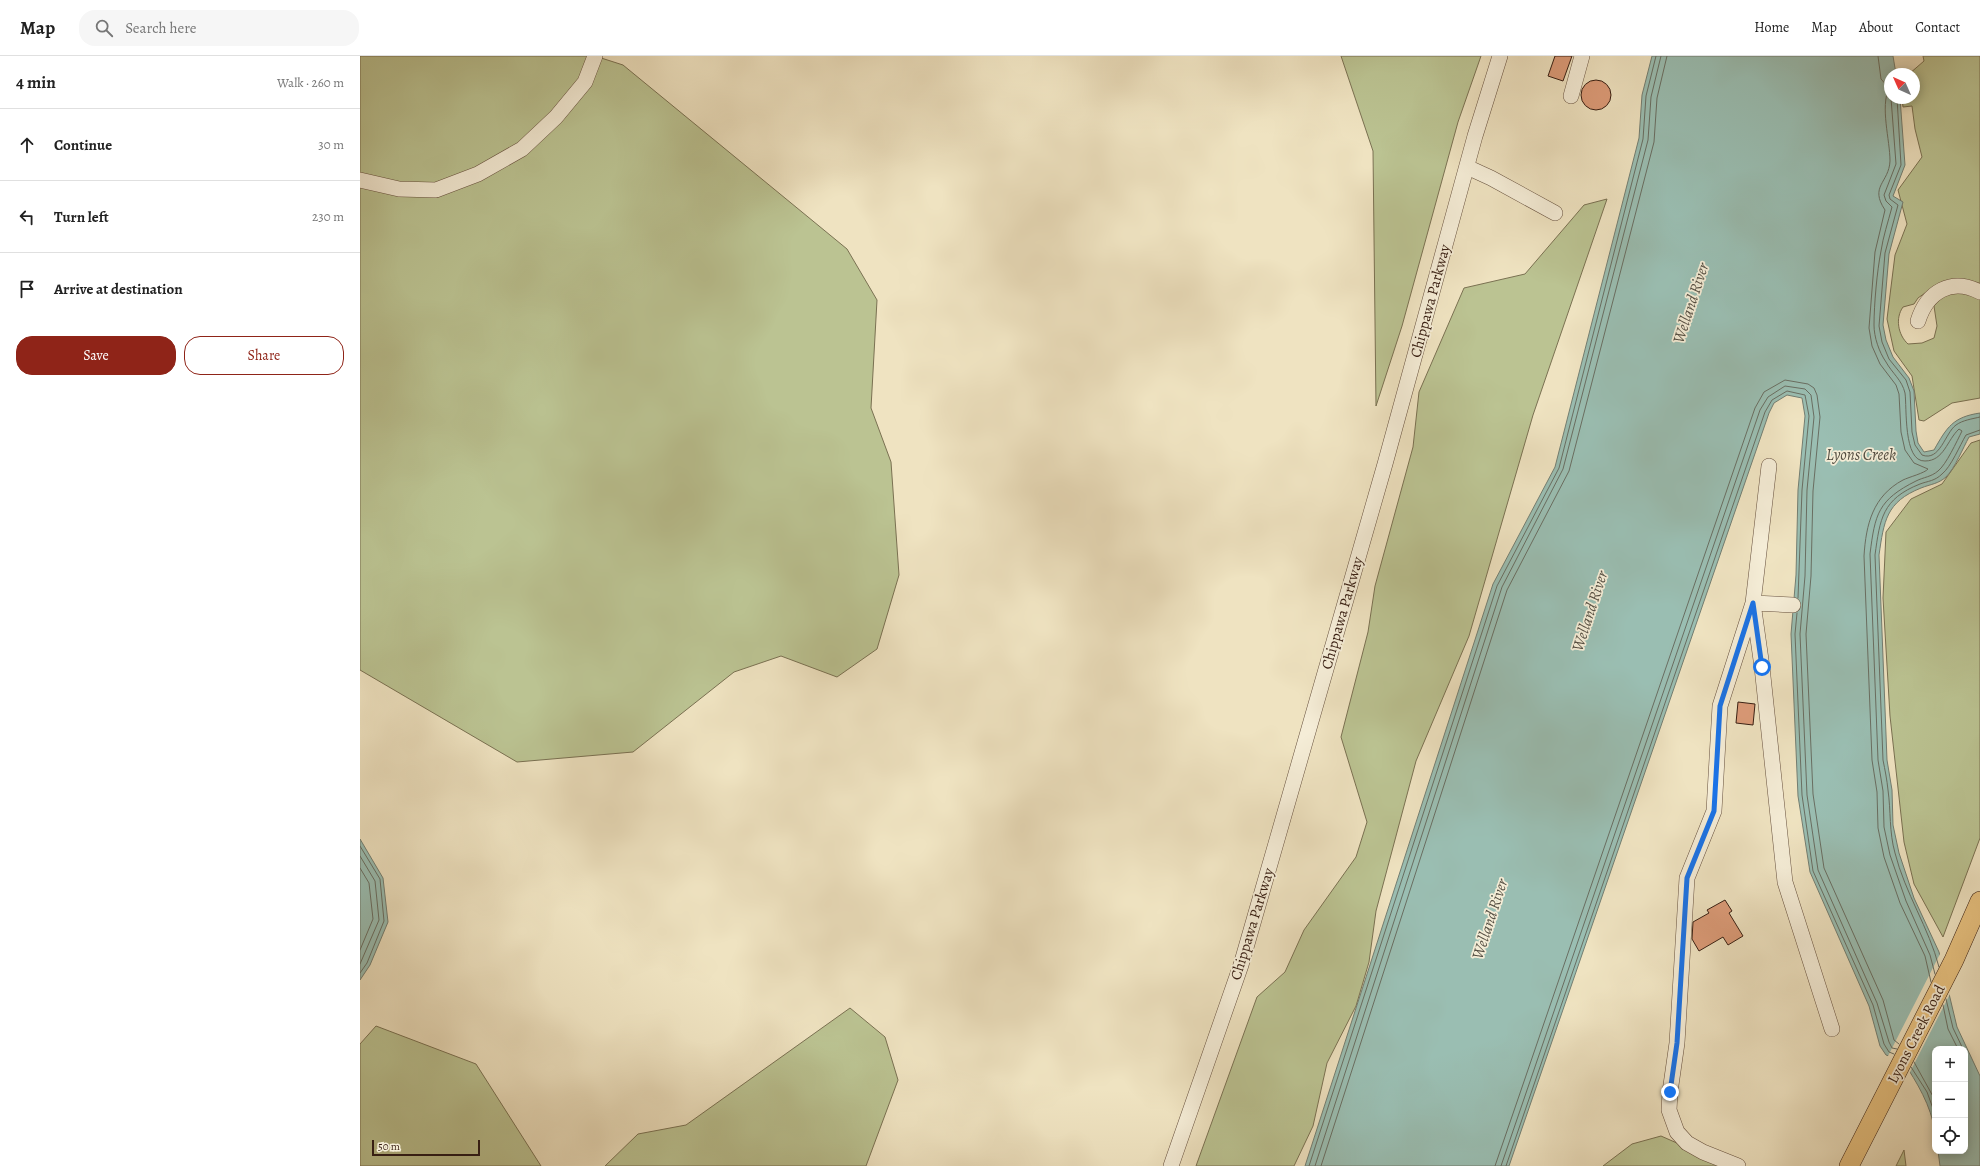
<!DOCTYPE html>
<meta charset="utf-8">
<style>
:root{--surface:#fff;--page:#f6f6f6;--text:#222;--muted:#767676;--line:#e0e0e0;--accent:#8f2418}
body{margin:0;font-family:Alegreya,serif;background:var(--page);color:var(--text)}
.controls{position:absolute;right:12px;bottom:12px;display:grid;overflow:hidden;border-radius:8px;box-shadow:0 2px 10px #0003}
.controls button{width:36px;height:36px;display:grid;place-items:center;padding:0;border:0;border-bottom:1px solid var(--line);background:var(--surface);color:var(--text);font:20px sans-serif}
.compass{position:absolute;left:1524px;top:12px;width:36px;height:36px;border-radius:50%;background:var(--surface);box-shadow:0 2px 10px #0003;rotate:315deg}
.scale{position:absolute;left:12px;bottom:10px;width:108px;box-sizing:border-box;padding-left:4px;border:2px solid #381f13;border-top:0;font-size:11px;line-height:14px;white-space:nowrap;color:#381f13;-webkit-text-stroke:3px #f5edd7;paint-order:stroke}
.stop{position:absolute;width:12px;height:12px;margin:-9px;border:3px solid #1a73e8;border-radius:50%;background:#fff}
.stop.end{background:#1a73e8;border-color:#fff;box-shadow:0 1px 4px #0008}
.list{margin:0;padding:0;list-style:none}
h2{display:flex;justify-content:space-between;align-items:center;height:52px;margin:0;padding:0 16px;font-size:17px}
h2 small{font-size:13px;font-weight:400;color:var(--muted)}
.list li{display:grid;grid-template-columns:26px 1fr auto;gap:12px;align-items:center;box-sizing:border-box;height:72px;padding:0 16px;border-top:1px solid var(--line)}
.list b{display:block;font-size:15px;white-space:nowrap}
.list em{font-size:13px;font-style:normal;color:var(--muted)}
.actions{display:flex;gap:8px;padding:12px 16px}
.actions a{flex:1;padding:9px 0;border:1px solid var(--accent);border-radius:16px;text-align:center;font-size:14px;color:var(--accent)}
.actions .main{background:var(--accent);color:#fff}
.icon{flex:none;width:22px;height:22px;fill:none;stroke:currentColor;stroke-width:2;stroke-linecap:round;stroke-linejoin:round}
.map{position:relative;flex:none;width:1620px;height:1110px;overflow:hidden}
header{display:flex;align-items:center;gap:24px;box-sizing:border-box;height:56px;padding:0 20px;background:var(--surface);border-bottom:1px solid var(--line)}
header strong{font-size:19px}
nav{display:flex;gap:22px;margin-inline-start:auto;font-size:14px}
.search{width:280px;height:36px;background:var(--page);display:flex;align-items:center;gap:10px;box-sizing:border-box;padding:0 14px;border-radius:16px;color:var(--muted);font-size:15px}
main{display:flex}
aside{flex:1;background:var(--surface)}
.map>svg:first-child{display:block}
.green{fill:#bbc392;stroke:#7a7152}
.water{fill:#9abeb2;stroke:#737e72}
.pier{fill:#efe3c1}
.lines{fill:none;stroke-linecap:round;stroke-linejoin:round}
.shore{stroke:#696e62;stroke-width:1}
.building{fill:#dc9b78;stroke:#381f13}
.minor-casing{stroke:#66503e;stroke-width:16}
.major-casing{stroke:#381f13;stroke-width:20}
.minor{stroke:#f5edd7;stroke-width:15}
.major{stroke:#e8c280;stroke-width:19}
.route{stroke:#1a73e8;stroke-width:5}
.labels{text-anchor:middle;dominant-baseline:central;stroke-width:3.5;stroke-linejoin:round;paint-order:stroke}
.street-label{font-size:15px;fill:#381f13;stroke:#f5edd7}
.water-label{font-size:16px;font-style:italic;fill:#554f43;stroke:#f5edd7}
</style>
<header>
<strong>Map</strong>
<div class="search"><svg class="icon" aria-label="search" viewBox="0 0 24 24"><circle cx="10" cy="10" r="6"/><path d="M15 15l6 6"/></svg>Search here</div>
<nav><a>Home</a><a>Map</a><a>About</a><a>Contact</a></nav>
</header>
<main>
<aside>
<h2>4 min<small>Walk · 260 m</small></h2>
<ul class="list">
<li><svg class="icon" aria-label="ahead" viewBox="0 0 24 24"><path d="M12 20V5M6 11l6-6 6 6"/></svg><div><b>Continue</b></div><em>30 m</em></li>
<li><svg class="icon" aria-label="left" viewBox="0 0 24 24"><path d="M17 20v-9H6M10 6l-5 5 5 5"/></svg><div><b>Turn left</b></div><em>230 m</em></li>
<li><svg class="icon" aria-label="arrive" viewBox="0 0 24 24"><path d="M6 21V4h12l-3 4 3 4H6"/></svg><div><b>Arrive at destination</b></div></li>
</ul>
<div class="actions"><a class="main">Save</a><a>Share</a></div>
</aside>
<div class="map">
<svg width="1620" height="1110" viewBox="0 0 1620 1110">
<rect width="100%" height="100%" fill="#efe3c1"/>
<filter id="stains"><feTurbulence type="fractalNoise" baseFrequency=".005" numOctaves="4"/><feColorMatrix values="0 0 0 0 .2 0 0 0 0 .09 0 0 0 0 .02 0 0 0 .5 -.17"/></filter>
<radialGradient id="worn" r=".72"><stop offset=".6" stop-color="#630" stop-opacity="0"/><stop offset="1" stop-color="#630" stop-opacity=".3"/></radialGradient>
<path class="green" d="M 0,0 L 235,0 L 263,9 L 487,193 L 517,244 L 511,352 L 531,406 L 539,519 L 517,593 L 477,621 L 421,600 L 374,616 L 273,696 L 157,706 L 0,614 Z
M 981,0 L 1121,0 L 1098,66 L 1042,270 L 1016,350 L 1013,95 Z
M 1563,0 L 1620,0 L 1620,231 L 1579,227 L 1558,242 L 1554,248 L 1543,251 C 1535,262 1538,279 1548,288 L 1562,287 L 1574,282 L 1577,270 L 1574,250 C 1590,231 1597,235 1620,240 L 1620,342 L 1592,347 L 1564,365 L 1559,364 L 1552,320 L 1534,295 L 1527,263 L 1535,199 L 1547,168 L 1538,134 L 1562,101 L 1555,73 L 1552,50 L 1543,51 L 1542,42 L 1554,42 L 1554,18 L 1549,18 L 1564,5 Z
M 1247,143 L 1173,359 L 1109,580 L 1056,705 L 1016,855 L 1009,906 L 996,950 L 967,1007 L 953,1070 L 934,1110 L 836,1110 L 897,941 L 925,916 L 944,874 L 996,801 L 1007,766 L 981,681 L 1008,576 L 1015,530 L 1053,391 L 1059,336 L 1104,232 L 1165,218 L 1224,149 Z
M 1620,384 L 1620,782 L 1583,881 L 1554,828 L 1544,786 L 1530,660 L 1523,542 L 1526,476 L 1551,443 L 1582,428 L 1611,387 Z
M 490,952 L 525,981 L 538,1024 L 506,1110 L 245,1110 L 278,1078 L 326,1069 Z
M 16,970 L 116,1008 L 181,1110 L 0,1110 L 0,988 Z
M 1301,1080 L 1369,1110 L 1243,1110 L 1272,1088 Z
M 1544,1094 L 1546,1110 L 1536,1110 Z"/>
<path class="water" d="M 1292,0 L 1533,0 L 1536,18 L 1530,18 L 1530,42 L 1540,42 L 1545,109 L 1533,140 L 1543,146 L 1529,198 L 1523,269 L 1526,284 L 1533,301 L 1549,322 L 1554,335 L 1556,375 L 1558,387 L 1564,396 L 1574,394 C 1587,371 1593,361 1620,357 L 1620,378 L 1609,381 C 1603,392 1595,412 1586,421 C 1578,428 1571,428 1561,432 C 1526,446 1524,465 1519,499 L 1527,704 L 1532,734 L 1533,769 L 1539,797 L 1554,842 L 1579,896 L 1597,971 L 1620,1020 L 1620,1110 L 1580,1110 L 1578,1095 L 1605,1095 L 1605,993 L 1575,993 L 1575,1076 C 1571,1049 1557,1027 1543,1005 L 1526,999 L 1520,990 L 1509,950 L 1450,816 L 1438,740 L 1431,578 L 1436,519 L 1438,434 L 1445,360 L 1442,342 L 1427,339 L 1414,347 L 1409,357 L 1149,1110 L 945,1110 L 1133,528 L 1195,411 L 1279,82 L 1282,39 Z
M 0,783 L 23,822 L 28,866 L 10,909 L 0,924 Z"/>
<path class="pier" d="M 1581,896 L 1591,936 L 1549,1018 L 1541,1006 L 1527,1002 Z"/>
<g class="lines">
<path class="shore" d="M 1518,0 L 1521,23 L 1529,32 C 1520,51 1530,84 1530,105 C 1529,127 1509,130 1525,154 L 1515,196 L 1509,272 L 1512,290 L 1520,308 L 1536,329 L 1539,338 L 1541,376 L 1545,394 L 1554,407 L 1568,413 C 1565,417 1549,421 1543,424 C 1513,440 1506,468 1504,500 L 1512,704 L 1517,736 L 1518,772 L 1524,801 L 1540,847 L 1565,900 L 1571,926
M 1531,42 L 1536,108 L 1524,139 L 1526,145 L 1532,151 C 1528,166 1523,181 1521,195 C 1517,215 1514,249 1514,269 C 1514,281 1519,296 1526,306 C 1532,317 1542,324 1545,337 C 1547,351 1543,406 1565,405 C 1584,405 1587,384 1599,373 L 1602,375 C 1597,385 1586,409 1578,415 C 1571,421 1564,421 1556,425 C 1518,444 1515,458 1510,498 L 1518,704 L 1523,735 L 1524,771 L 1530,799 L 1546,845 L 1570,899 L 1575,918
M 1537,42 L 1541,109 L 1529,139 L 1530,143 L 1538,149 L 1525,197 L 1519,270 L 1522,286 L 1529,303 L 1546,324 L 1550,336 L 1552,376 L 1555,389 L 1562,399 C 1580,406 1585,377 1596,369 C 1603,364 1612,363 1620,361
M 1437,557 L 1435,578 L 1442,739 L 1453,815 L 1513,949 L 1524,988 L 1529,996 L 1534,998
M 0,790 L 20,823 L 24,865 L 7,907 L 0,917
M 0,800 L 15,825 L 19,864 L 0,908
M 0,812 L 9,827 L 13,863 L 0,894
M 1579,911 C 1569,872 1545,837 1535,797 C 1529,776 1531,755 1528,734 C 1527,724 1525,714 1523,704 L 1515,499 C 1520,463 1522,443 1560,428 C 1568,425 1575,425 1582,418 C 1591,411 1600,389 1606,379 L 1620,374
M 1586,943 L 1593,972 L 1603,993
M 1583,949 L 1588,973 L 1598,993
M 1554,1006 L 1575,1044
M 1551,1011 L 1567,1036 L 1575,1058
M 949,1110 L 1137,530 L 1199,412 L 1283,83 L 1286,40 L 1296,0
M 955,1110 L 1142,531 L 1203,413 L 1288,84 L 1291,41 L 1301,0
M 961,1110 L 1147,534 L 1209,415 L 1294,86 L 1297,42 L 1307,0
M 1135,1110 L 1395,352 L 1404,336 L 1425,324 L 1448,328 L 1454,332 L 1457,339 L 1460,361 L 1453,435 L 1451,520 L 1446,578 L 1453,738 L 1464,812 L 1523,944 L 1534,984 L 1539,988
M 1141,1110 L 1400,354 L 1408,341 L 1425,330 L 1445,333 L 1451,339 L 1454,361 L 1447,434 L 1445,520 L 1440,578 L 1447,739 L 1458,814 L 1517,947 L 1529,986 L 1532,992 L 1537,993
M 1146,1110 L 1405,356 L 1412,344 L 1427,335 L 1445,339 L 1449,360 L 1442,434 L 1438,542"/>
</g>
<path class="building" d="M 1195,0 L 1212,0 L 1203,25 L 1188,20 Z
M1221 39a15 15 0 1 1 30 0a15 15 0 1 1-30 0Z
M 1378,646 L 1395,648 L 1393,669 L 1376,667 Z
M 1365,844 L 1372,855 L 1369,857 L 1383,880 L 1368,889 L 1363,881 L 1339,895 L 1332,883 L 1333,866 L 1349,857 L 1347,854 Z"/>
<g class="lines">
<g class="minor-casing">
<path id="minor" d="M 1211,40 L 1222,0
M 1107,111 L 1131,122 L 1195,157
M 0,124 L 39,133 L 76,134 L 118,118 L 162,93 L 196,61 L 225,26 L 235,0
M 1558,265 C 1567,236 1591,221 1620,236
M 1409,410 L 1393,547 L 1402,611 L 1425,826 L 1472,973
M 811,1110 L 881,909 L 1025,408 L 1115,80 L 1140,0
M 1378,1110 L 1343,1096 L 1327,1087 L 1317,1076 L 1309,1054 L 1310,1036 L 1317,987 L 1327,822 L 1354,755 L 1360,650 L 1393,547 L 1433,549"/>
</g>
<g class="major-casing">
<path id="major" d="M 1489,1110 L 1594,904 L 1620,845"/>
</g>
<use href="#minor" class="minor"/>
<use href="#major" class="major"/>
</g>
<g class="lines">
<path class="route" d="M 1310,1036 L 1317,987 L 1327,822 L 1354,755 L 1360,650 L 1393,547 L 1402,611"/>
</g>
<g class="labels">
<g class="street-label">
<text transform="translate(1070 245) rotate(-75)">Chippawa Parkway</text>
<text transform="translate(982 557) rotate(-74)">Chippawa Parkway</text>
<text transform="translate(892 868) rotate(-73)">Chippawa Parkway</text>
<text transform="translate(1556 978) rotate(-63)">Lyons Creek Road</text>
</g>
<g class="water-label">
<text transform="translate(1331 247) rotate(-72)">Welland River</text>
<text x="1501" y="399">Lyons Creek</text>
<text transform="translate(1230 555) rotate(-72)">Welland River</text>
<text transform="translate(1130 863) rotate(-72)">Welland River</text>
</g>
</g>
<rect width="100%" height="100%" filter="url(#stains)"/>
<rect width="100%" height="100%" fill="url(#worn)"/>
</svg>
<div class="controls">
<button>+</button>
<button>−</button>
<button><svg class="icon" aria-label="locate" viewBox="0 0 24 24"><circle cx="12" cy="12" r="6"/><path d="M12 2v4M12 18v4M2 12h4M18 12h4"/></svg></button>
</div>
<svg class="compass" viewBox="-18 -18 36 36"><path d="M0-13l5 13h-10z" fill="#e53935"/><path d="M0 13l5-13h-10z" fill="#767676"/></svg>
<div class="scale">50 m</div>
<div class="stop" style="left:1402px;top:611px"></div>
<div class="stop end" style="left:1310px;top:1036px"></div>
</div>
</main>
